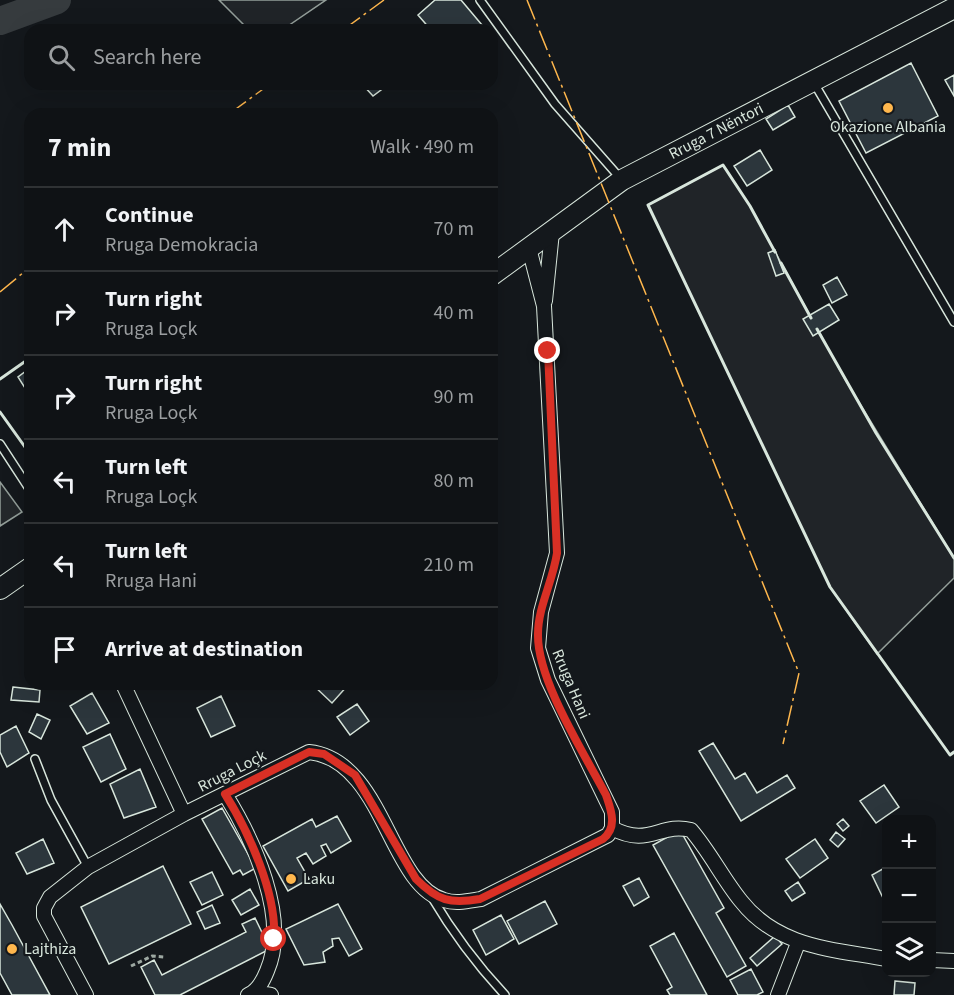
<!DOCTYPE html>
<meta charset="utf-8">
<style>
:root{--surface:#0f1215;--page:#181b1e;--text:#f1f3f6;--muted:#9b9ea0;--line:#2f3234}
body{margin:0;font-family:"Source Sans 3",sans-serif;background:var(--page);color:var(--text)}
.controls{position:absolute;right:18px;bottom:18px;display:grid;overflow:hidden;border-radius:12px;box-shadow:0 6px 24px #0002}
.controls button{width:54px;height:54px;display:grid;place-items:center;padding:0;border:0;border-bottom:2px solid var(--line);background:var(--surface);color:var(--text);font:30px sans-serif}
.stop{position:absolute;width:18px;height:18px;margin:-14px;border:4px solid #d93025;border-radius:50%;background:#fff}
.stop.end{background:#d93025;border-color:#fff;box-shadow:0 2px 6px #0008}
.list{margin:0;padding:0;list-style:none}
h2{display:flex;justify-content:space-between;align-items:center;height:78px;margin:0;padding:0 24px;font-size:26px}
h2 small{font-size:20px;font-weight:400;color:var(--muted)}
.list li{display:grid;grid-template-columns:39px 1fr auto;gap:18px;align-items:center;box-sizing:border-box;height:84px;padding:0 24px;border-top:2px solid var(--line)}
.list b{display:block;font-size:22px;white-space:nowrap}
.list p{margin:0;font-size:20px;white-space:nowrap;color:var(--muted)}
.list em{font-size:20px;font-style:normal;color:var(--muted)}
.icon{flex:none;width:33px;height:33px;fill:none;stroke:currentColor;stroke-width:2;stroke-linecap:round;stroke-linejoin:round}
.map{position:relative;flex:none;width:954px;height:995px;overflow:hidden}
.search{position:absolute;background:var(--surface);box-shadow:0 6px 24px #0002;left:24px;top:24px;width:474px;height:66px;display:flex;align-items:center;gap:15px;box-sizing:border-box;padding:0 21px;border-radius:18px;color:var(--muted);font-size:22px}
.panel{position:absolute;background:var(--surface);box-shadow:0 6px 24px #0002;left:24px;top:108px;width:474px;height:582px;border-radius:18px}
.map>svg:first-child{display:block}
.green{fill:#202428;stroke:#939e99;stroke-width:1.5}
.parking{fill:#24282b;stroke:#939e99;stroke-width:1.5}
.lines{fill:none;stroke-linecap:round;stroke-linejoin:round}
.river{stroke:#363b3e;stroke-width:28}
.building{fill:#2c363c;stroke:#d8e6dc;stroke-width:1.5}
.service-casing{stroke:#d8e6dc;stroke-width:10}
.minor-casing{stroke:#d8e6dc;stroke-width:16}
.secondary-casing{stroke:#d8e6dc;stroke-width:22}
.path{stroke:#9da8a2;stroke-width:3;stroke-dasharray:4.5 3;stroke-linecap:butt}
.service{stroke:#14181c;stroke-width:7}
.minor{stroke:#14181c;stroke-width:14}
.secondary{stroke:#14181c;stroke-width:20}
.wall{stroke:#d8e6dc;stroke-width:3}
.power{stroke:#ffb74d;stroke-width:1.5;stroke-dasharray:21 4.5 3 4.5;stroke-linecap:butt}
.route{stroke:#d93025;stroke-width:8}
.poi-dot{fill:#ffb74d;stroke:#14181c;stroke-width:2}
.labels{text-anchor:middle;dominant-baseline:central;stroke-width:4.5;stroke-linejoin:round;paint-order:stroke}
.poi-label{font-size:16px;fill:#d8e6dc;stroke:#14181c;text-anchor:start}
.street-label{font-size:16px;fill:#d8e6dc;stroke:#14181c}
</style>
<div class="map">
<svg width="954" height="995" viewBox="0 0 954 995">
<rect width="100%" height="100%" fill="#14181c"/>
<path class="green" d="M 219,0 L 326,0 L 282,30 L 249,30 Z
M 723,165 L 750,206 L 846,381 L 954,558 L 954,578 L 877,654 L 830,587 L 648,205 Z"/>
<path class="parking" d="M 0,482 L 22,512 L 0,526 Z"/>
<g class="lines">
<path class="river" d="M 0,21 L 57,0"/>
</g>
<path class="building" d="M 435,0 L 461,0 L 482,25 L 477,30 L 431,30 L 418,15 Z
M 911,63 L 938,116 L 866,153 L 839,101 Z
M 954,75 L 954,96 L 945,80 Z
M 362,84 L 389,84 L 373,96 Z
M 788,105 L 795,117 L 773,130 L 766,119 Z
M 760,150 L 772,170 L 747,186 L 734,166 Z
M 775,250 L 784,273 L 776,276 L 768,253 Z
M 837,277 L 847,295 L 832,303 L 823,285 Z
M 829,304 L 839,320 L 813,336 L 803,319 Z
M 30,368 L 30,396 L 18,377 Z
M 312,684 L 349,684 L 332,703 Z
M 13,687 L 40,690 L 39,702 L 11,700 Z
M 92,693 L 109,723 L 87,734 L 70,706 Z
M 221,696 L 235,726 L 211,737 L 197,708 Z
M 357,704 L 369,721 L 350,735 L 337,717 Z
M 37,714 L 50,720 L 41,739 L 29,732 Z
M 16,726 L 29,753 L 7,767 L 0,752 L 0,735 Z
M 110,734 L 126,769 L 101,782 L 83,747 Z
M 713,743 L 735,779 L 745,773 L 757,793 L 787,775 L 795,788 L 741,821 L 699,751 Z
M 140,769 L 156,807 L 124,818 L 110,784 Z
M 884,785 L 899,807 L 876,823 L 860,801 Z
M 222,808 L 256,868 L 243,875 L 240,870 L 233,874 L 202,819 Z
M 337,816 L 351,841 L 331,853 L 326,844 L 321,846 L 326,856 L 313,864 L 306,853 L 297,858 L 309,879 L 288,891 L 263,846 L 312,819 L 316,827 Z
M 843,819 L 849,826 L 843,831 L 837,824 Z
M 680,830 L 724,908 L 716,913 L 746,966 L 727,977 L 653,845 Z
M 836,832 L 845,839 L 838,847 L 830,840 Z
M 43,839 L 54,863 L 27,874 L 16,853 Z
M 815,839 L 828,858 L 800,878 L 786,859 Z
M 163,866 L 191,924 L 109,964 L 81,907 Z
M 886,867 L 886,896 L 883,898 L 872,875 Z
M 212,872 L 223,895 L 202,905 L 190,882 Z
M 639,878 L 649,897 L 634,906 L 623,886 Z
M 798,882 L 805,893 L 792,901 L 785,891 Z
M 250,889 L 259,905 L 241,915 L 232,900 Z
M 545,901 L 557,924 L 519,944 L 507,921 Z
M 0,904 L 12,925 L 50,995 L 12,995 L 0,973 Z
M 338,904 L 362,949 L 349,956 L 339,938 L 332,939 L 333,946 L 323,952 L 325,962 L 304,965 L 286,929 Z
M 212,905 L 220,923 L 205,929 L 197,912 Z
M 501,915 L 514,939 L 486,955 L 473,930 Z
M 255,918 L 270,949 L 180,995 L 155,995 L 141,967 L 154,960 L 162,975 L 246,932 L 242,924 Z
M 674,933 L 707,995 L 670,995 L 667,990 L 672,987 L 650,946 Z
M 775,936 L 782,944 L 757,966 L 750,958 Z
M 751,969 L 763,992 L 757,995 L 738,995 L 730,980 Z
M 895,981 L 915,983 L 914,995 L 894,995 Z"/>
<g class="lines">
<g class="service-casing">
<path id="service" d="M 480,0 L 555,104 L 621,179
M 814,83 L 954,322
M 0,444 L 30,490
M 35,759 L 51,800 L 88,867
M 431,896 C 453,933 476,964 505,995"/>
</g>
<g class="minor-casing">
<path id="minor" d="M 545,301 L 552,232
M 123,684 L 184,814
M 225,794 C 253,839 290,918 267,971 C 263,981 258,991 248,995
M 612,828 C 649,848 660,822 691,830 C 710,852 723,879 741,901 C 778,948 833,949 886,959
M 932,960 L 954,961
M 254,992 L 271,995
M 86,995 L 44,916 L 44,908 L 50,897 L 88,867 L 184,814 L 309,752 C 384,760 389,885 444,900 C 456,904 468,901 481,899 L 608,835 L 612,828 L 612,812 L 548,680 L 538,648 L 541,612 L 557,553 L 544,306 L 529,248
M 778,995 L 798,943"/>
</g>
<g class="secondary-casing">
<g id="secondary">
<path id="s1" d="M 492,275 L 622,180 L 954,8"/>
<path d="M 0,589 L 30,568"/>
</g>
</g>
<path class="path" d="M 131,966 L 152,956 L 164,957"/>
<use href="#service" class="service"/>
<use href="#minor" class="minor"/>
<use href="#secondary" class="secondary"/>
<path class="wall" d="M 775,252 L 750,206 L 723,165 L 648,205 L 830,587 L 950,755 L 954,752
M 781,263 L 811,318
M 817,329 L 876,433 L 954,558
M 0,379 L 30,358
M 0,412 L 30,454"/>
<path class="power" d="M 527,0 L 799,673 L 783,744
M 343,30 L 384,0
M 229,114 L 270,84
M 0,292 L 30,267"/>
</g>
<g class="lines">
<path class="route" d="M 274,939 C 277,894 249,832 225,794 L 309,752 L 324,754 L 355,775 L 416,879 C 438,901 450,904 480,899 L 603,839 C 618,827 611,810 606,795 C 584,753 537,680 538,634 C 538,607 553,581 557,553 L 548,351"/>
</g>
<g class="poi-dot">
<circle cx="888" cy="108" r="6"/>
<circle cx="291" cy="879" r="6"/>
<circle cx="12" cy="949" r="6"/>
</g>
<g class="labels">
<g class="poi-label">
<text x="888" y="127" text-anchor="middle">Okazione Albania</text>
<text x="303" y="879">Laku</text>
<text x="24" y="949">Lajthiza</text>
</g>
<g class="street-label">
<text stroke="none"><textPath href="#s1" startOffset="267">Rruga 7 Nëntori</textPath></text>
<text transform="translate(571 684) rotate(67)">Rruga Hani</text>
<text transform="translate(232 771) rotate(-27)">Rruga Loçk</text>
</g>
</g>
</svg>
<div class="controls">
<button>+</button>
<button>−</button>
<button><svg class="icon" aria-label="layers" viewBox="0 0 24 24"><path d="M12 4l9 5-9 5-9-5zM3 14l9 5 9-5"/></svg></button>
</div>
<div class="stop" style="left:274px;top:939px"></div>
<div class="stop end" style="left:548px;top:351px"></div>
<div class="search"><svg class="icon" aria-label="search" viewBox="0 0 24 24"><circle cx="10" cy="10" r="6"/><path d="M15 15l6 6"/></svg>Search here</div>
<section class="panel">
<h2>7 min<small>Walk · 490 m</small></h2>
<ul class="list">
<li><svg class="icon" aria-label="ahead" viewBox="0 0 24 24"><path d="M12 20V5M6 11l6-6 6 6"/></svg><div><b>Continue</b><p>Rruga Demokracia</p></div><em>70 m</em></li>
<li><svg class="icon" aria-label="right" viewBox="0 0 24 24"><path d="M7 20v-9h11M14 6l5 5-5 5"/></svg><div><b>Turn right</b><p>Rruga Loçk</p></div><em>40 m</em></li>
<li><svg class="icon" aria-label="right" viewBox="0 0 24 24"><path d="M7 20v-9h11M14 6l5 5-5 5"/></svg><div><b>Turn right</b><p>Rruga Loçk</p></div><em>90 m</em></li>
<li><svg class="icon" aria-label="left" viewBox="0 0 24 24"><path d="M17 20v-9H6M10 6l-5 5 5 5"/></svg><div><b>Turn left</b><p>Rruga Loçk</p></div><em>80 m</em></li>
<li><svg class="icon" aria-label="left" viewBox="0 0 24 24"><path d="M17 20v-9H6M10 6l-5 5 5 5"/></svg><div><b>Turn left</b><p>Rruga Hani</p></div><em>210 m</em></li>
<li><svg class="icon" aria-label="arrive" viewBox="0 0 24 24"><path d="M6 21V4h12l-3 4 3 4H6"/></svg><div><b>Arrive at destination</b></div></li>
</ul>
</section>
</div>
